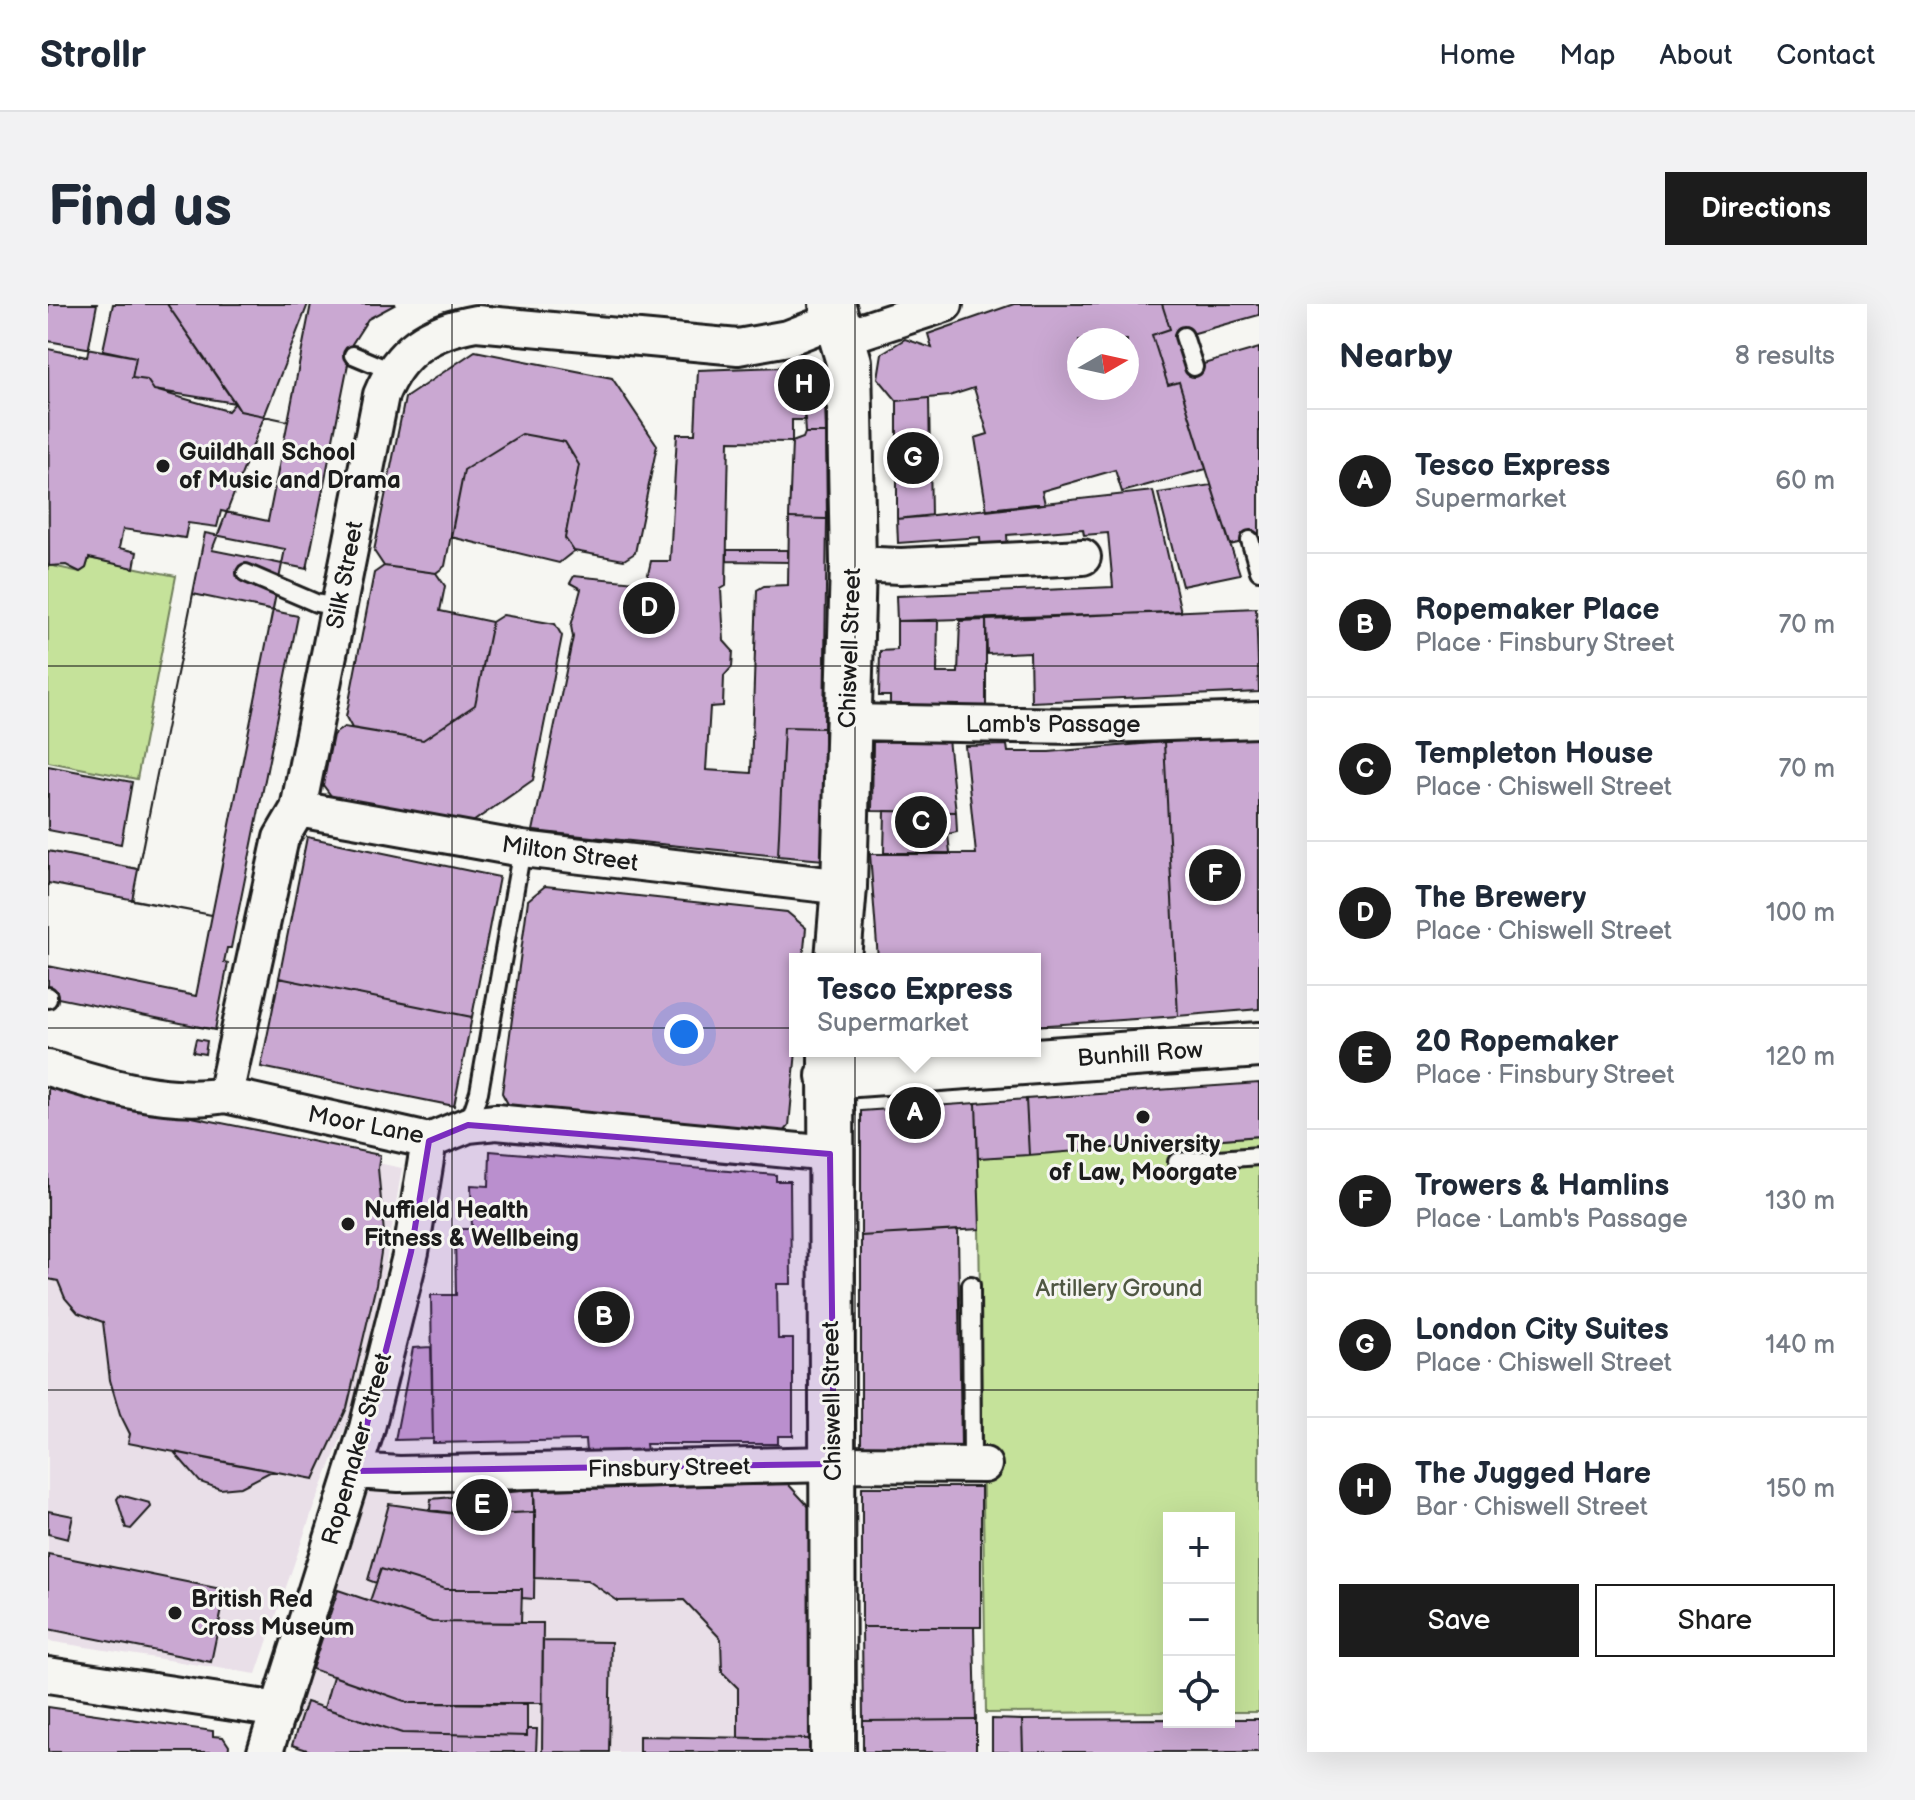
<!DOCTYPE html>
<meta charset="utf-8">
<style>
:root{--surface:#fff;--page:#f2f2f3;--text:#1f2937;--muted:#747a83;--line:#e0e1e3;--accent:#1c1c1c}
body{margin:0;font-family:"Balsamiq Sans",sans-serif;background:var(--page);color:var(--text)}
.controls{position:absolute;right:24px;bottom:24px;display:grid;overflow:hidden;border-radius:0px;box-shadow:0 8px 32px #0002}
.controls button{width:72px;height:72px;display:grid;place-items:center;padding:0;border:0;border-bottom:2px solid var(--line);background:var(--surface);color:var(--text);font:40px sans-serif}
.compass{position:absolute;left:1019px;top:24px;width:72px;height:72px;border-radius:50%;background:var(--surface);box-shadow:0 8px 32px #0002;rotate:81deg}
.you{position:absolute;left:636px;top:730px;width:28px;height:28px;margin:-20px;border:6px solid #fff;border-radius:50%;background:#1a73e8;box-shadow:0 0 0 12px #1a73e833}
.badge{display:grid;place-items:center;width:52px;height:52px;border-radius:50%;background:var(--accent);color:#fff;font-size:26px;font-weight:700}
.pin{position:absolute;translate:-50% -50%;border:4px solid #fff;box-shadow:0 2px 8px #0006}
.popup{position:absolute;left:741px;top:649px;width:252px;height:104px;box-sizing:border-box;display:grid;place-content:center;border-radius:0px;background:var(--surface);filter:drop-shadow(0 2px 6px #0005);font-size:26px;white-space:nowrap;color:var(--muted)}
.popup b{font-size:30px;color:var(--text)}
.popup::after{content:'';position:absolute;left:50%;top:100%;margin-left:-16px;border:16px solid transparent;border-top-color:var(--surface)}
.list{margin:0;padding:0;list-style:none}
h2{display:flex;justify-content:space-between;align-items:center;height:104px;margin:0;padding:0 32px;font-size:34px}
h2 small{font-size:26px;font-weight:400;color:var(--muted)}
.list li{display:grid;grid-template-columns:52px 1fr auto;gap:24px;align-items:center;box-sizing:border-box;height:144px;padding:0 32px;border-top:2px solid var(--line)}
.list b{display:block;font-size:30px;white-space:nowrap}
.list p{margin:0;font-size:26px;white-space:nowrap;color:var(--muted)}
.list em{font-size:26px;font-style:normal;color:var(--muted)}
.actions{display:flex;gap:16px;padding:24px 32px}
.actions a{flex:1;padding:18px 0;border:2px solid var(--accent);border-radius:0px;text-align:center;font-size:28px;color:var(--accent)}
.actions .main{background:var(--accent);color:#fff}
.icon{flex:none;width:44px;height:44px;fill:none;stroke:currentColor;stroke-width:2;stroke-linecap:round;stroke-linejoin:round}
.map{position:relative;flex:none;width:1211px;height:1448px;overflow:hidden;border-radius:0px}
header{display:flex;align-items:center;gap:48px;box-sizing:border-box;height:112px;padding:0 40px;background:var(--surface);border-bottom:2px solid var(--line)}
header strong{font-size:38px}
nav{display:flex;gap:44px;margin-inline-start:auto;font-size:28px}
.intro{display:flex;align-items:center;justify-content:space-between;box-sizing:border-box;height:192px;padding:0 48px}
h1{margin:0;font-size:56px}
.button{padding:20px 36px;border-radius:0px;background:var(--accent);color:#fff;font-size:28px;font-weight:700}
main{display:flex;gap:48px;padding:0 48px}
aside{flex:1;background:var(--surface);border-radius:0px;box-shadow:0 8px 32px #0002}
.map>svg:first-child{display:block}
.built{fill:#e9dfe8}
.green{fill:#c5e29a;stroke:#707f5b;stroke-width:2}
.building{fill:#caa8d2;stroke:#1c1c1c;stroke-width:2;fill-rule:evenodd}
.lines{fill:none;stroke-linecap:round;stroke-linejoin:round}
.service-casing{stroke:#1c1c1c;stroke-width:22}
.minor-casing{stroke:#1c1c1c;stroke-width:40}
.secondary-casing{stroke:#1c1c1c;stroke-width:50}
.service{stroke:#f6f6f2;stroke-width:16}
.minor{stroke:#f6f6f2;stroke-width:34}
.secondary{stroke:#f6f6f2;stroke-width:44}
.marked{fill:#7b2cbf;fill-opacity:0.2;stroke:#7b2cbf;stroke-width:6;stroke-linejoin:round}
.grid{fill:none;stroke:#1c1c1c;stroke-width:2;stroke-opacity:0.55}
.poi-dot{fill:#1c1c1c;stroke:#f6f6f2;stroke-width:3}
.labels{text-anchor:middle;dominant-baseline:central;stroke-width:6;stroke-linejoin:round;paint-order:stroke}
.poi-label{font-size:24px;font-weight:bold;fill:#1c1c1c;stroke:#f6f6f2;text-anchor:start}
.street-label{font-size:24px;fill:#1c1c1c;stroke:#f6f6f2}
.park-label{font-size:24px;fill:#4f5742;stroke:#f6f6f2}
</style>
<header>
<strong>Strollr</strong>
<nav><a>Home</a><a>Map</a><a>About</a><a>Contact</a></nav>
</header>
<div class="intro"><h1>Find us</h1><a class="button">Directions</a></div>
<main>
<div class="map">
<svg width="1211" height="1448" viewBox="0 0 1211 1448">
<rect width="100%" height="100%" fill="#f6f6f2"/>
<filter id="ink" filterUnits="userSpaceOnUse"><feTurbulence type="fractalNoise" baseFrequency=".0125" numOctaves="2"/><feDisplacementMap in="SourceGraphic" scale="16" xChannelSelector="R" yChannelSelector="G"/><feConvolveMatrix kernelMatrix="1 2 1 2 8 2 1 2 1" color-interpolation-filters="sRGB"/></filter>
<g filter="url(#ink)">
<path class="built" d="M 0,791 L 354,864 L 325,1034 L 306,1102 L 265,1205 L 208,1370 L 0,1337 Z
M 310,1179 L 358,1187 L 740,1180 L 764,1206 L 764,1448 L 251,1448 L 255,1435 L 240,1396 Z"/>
<path class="green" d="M 41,254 L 128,272 L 89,475 L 0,458 L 0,261 L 32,268 L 38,264 Z
M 1211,832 L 1211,1408 L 1181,1408 L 1181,1214 L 1121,1214 L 1121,1408 L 938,1409 L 930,854 Z"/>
<path class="building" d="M 0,0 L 49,0 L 39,53 L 0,45 Z
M 65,0 L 119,0 L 187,99 L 180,107 L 106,86 L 99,76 L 84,74 L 88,53 L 55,46 Z
M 119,0 L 263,0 L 240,117 L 192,107 Z
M 260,0 L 348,0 L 320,15 L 304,40 L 259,265 L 164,246 Z
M 966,0 L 1114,0 L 1122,25 L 1104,31 L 1120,81 L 1131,78 L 1158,165 L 1074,188 L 1067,166 L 994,187 L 997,200 L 939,207 L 927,134 L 940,130 L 926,84 L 901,92 L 849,97 L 830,74 L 834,49 L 857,35 L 884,44 L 880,30 ZM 1031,36 L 1079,36 L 1079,84 L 1031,84 Z
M 1114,0 L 1211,0 L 1211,11 L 1129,34 L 1138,65 L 1211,44 L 1211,234 L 1182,241 L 1131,78 L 1120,81 L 1104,31 L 1122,25 Z
M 0,37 L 88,53 L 84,74 L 99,76 L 106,86 L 187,99 L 192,107 L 240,117 L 220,217 L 173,207 L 169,223 L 140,219 L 137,234 L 75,225 L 71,244 L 89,248 L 86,264 L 41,254 L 38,264 L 32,268 L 18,261 L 1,262 Z
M 427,47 L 564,74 L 609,141 L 587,249 L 576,256 L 526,247 L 517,234 L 531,161 L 517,138 L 474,130 L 416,166 L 397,262 L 388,269 L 336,262 L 326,247 L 357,94 Z
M 763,59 L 776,69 L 778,129 L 757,129 L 755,94 L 736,95 L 735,63 Z
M 735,63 L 736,95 L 755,94 L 757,116 L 744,116 L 744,138 L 681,137 L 678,282 L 673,285 L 676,337 L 685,347 L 684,363 L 676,372 L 675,402 L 662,403 L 658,466 L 703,469 L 709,286 L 716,282 L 740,281 L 741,214 L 779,215 L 776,424 L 736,423 L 730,552 L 485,527 L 525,333 L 523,322 L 533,285 L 522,279 L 526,272 L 598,279 L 603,257 L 622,257 L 629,130 L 647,130 L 650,66 Z
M 881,94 L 883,212 L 849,215 L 849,97 Z
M 757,129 L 778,129 L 779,215 L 741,214 L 744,138 L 755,134 Z
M 474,130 L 517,138 L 531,161 L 517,234 L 526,247 L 511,259 L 403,233 L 416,166 Z
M 1163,181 L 1192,270 L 1134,282 L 1110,189 Z
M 1105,187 L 1133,308 L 849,317 L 848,292 L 1065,283 L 1060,229 L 1036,231 L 1035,225 L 959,231 L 960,246 L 933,248 L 932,233 L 850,239 L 849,215 Z
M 157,229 L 237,245 L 164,611 L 84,596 Z
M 679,246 L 740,246 L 740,258 L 679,257 Z
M 336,262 L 388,269 L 397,282 L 392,307 L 444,318 L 427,401 L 375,436 L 304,424 L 298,413 L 326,269 Z
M 145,290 L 250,312 L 183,644 L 179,644 L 176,658 L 180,659 L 167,726 L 0,692 L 0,547 L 90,565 Z
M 1208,304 L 1211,388 L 983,398 L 982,348 L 939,350 L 938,316 Z
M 455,311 L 507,320 L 514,332 L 485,476 L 419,522 L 284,493 L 275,481 L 285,431 L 296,423 L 375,436 L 427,401 L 444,318 Z
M 938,316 L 938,411 L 842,403 L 842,392 L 831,392 L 832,347 L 849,346 L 849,317 L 890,317 L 889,369 L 910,369 L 912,317 Z
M 736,423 L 776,424 L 776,556 L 730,552 Z
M 1211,432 L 1211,705 L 1130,712 L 1116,438 Z
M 900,435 L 908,508 L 824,507 L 825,438 Z
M 1116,438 L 1130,712 L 987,722 L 987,655 L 830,655 L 822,550 L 928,550 L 917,442 L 959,441 L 960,448 L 1001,448 Z
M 0,462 L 84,478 L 73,540 L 0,526 Z
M 837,507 L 908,508 L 909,528 L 900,530 L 902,549 L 836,549 Z
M 259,533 L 451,573 L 424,713 L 231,674 Z
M 0,579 L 164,611 L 148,692 L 0,662 Z
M 497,582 L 739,608 L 758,624 L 755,655 L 747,655 L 748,747 L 741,822 L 736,828 L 471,807 L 460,800 L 454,789 L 480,596 Z
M 231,674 L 424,713 L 406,802 L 213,763 Z
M 148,735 L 159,737 L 157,750 L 145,748 Z
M 1211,779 L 1211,832 L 981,851 L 978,795 Z
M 0,784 L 332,851 L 330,864 L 336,929 L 328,981 L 299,1104 L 266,1175 L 80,1139 L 82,1130 L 72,1110 L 62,1076 L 55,1018 L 30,1009 L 17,994 L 10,977 L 0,975 Z
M 978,795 L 981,851 L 930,854 L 928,799 Z
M 928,799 L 932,925 L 813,932 L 813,807 Z
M 442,847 L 728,871 L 728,877 L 742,877 L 743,980 L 729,980 L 730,1035 L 745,1035 L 745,1132 L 730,1132 L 730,1140 L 598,1140 L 599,1147 L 538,1148 L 537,1136 L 385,1139 L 383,991 L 408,991 L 407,925 L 424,925 L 423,881 L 441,882 Z
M 910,926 L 913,1143 L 813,1143 L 813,932 Z
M 383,1043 L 385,1135 L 347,1136 L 365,1044 Z
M 126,1148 L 176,1158 L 224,1167 L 193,1183 L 172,1185 L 152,1178 Z
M 740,1180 L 764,1206 L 764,1435 L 690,1434 L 690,1384 L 674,1368 L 673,1335 L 636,1296 L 570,1297 L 539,1276 L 486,1274 L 486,1186 Z
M 814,1183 L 933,1183 L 933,1323 L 814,1323 Z
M 486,1186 L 487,1208 L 418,1211 L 382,1207 L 383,1195 Z
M 72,1191 L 102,1199 L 103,1203 L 83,1225 L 78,1224 L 69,1195 Z
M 341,1200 L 418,1211 L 487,1208 L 486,1295 L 474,1294 L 474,1285 L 397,1285 L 333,1265 L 328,1279 L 320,1276 Z
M 0,1207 L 25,1212 L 20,1235 L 0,1230 Z
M 0,1250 L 178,1286 L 163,1358 L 0,1325 Z
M 333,1265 L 397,1285 L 474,1285 L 473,1319 L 384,1318 L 322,1297 Z
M 290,1286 L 384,1318 L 495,1319 L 494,1399 L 362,1399 L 264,1365 Z
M 814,1323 L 926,1323 L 928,1416 L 815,1417 Z
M 495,1337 L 563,1338 L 561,1448 L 494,1448 Z
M 285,1372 L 362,1399 L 479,1400 L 479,1432 L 354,1429 L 276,1404 Z
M 258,1398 L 354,1429 L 479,1432 L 479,1425 L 489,1425 L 488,1448 L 265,1448 L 244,1441 Z
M 0,1403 L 165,1427 L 165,1432 L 175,1433 L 181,1442 L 180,1448 L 0,1448 Z
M 944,1415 L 974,1416 L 975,1448 L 944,1448 Z
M 1121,1415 L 1121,1418 L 1181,1418 L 1181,1415 L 1211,1415 L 1211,1448 L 975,1448 L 974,1416 Z
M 928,1416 L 928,1448 L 815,1448 L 815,1417 Z
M 591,1432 L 764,1435 L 764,1448 L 591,1448 Z"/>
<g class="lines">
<g class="service-casing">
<path id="service" d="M 1136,32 L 1146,63
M 305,51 L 343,67
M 1202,236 L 1211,267
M 198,269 L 268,299 L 290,303
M 0,695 L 0,692
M 420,821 L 431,788 L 474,545
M 1129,858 L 1211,852
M 923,981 L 924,1161"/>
</g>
<g class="minor-casing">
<path id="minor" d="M 796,33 L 897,0
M 805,260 L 853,262 L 1035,253
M 799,418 L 1026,422 L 1211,416
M 250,505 L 474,545 L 796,583
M 0,764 C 54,781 120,801 177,791 L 381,837 L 420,821 L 448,818 L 782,850
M 177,791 L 233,534 L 250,505 L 333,91 C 351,47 381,27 428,19 L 690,43 L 740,34 L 791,14
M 307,1167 L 351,1170 L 786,1160 L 936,1161
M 0,1371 L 231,1406
M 217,1448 L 319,1124 L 363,948 L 381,837"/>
</g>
<g class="secondary-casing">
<path id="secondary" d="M 784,0 L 801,58 L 805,260 L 796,583 L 790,655
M 783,747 L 785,1448
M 781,772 L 1211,741"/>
</g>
<use href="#service" class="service"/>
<use href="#minor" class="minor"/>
<use href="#secondary" class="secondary"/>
</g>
</g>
<path class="marked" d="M 420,821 L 782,850 L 786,1160 L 307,1167 L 363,948 L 381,837 Z"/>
<path class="grid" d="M 404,0 L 404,1448M 807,0 L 807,1448M 0,362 L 1211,362M 0,724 L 1211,724M 0,1086 L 1211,1086"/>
<g class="poi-dot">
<circle cx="115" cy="162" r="8"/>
<circle cx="1095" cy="813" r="8"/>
<circle cx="300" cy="920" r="8"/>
<circle cx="127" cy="1309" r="8"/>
</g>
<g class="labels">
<g class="poi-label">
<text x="131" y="148">Guildhall School<tspan x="131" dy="28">of Music and Drama</tspan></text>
<text x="1095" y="840" text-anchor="middle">The University<tspan x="1095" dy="28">of Law, Moorgate</tspan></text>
<text x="316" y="906">Nuffield Health<tspan x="316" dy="28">Fitness &amp; Wellbeing</tspan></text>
<text x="143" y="1295">British Red<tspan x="143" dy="28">Cross Museum</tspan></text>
</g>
<g class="street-label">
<text transform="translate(297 271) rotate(-79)">Silk Street</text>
<text transform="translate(802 344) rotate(-88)">Chiswell Street</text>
<text x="1005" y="420">Lamb's Passage</text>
<text transform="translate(522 550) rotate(8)">Milton Street</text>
<text transform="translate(1092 750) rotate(-4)">Bunhill Row</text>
<text transform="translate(318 821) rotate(11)">Moor Lane</text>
<text transform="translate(784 1097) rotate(-91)">Chiswell Street</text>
<text transform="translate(309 1145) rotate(-74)">Ropemaker Street</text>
<text transform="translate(621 1164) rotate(-1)">Finsbury Street</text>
</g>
<g class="park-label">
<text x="1071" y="984">Artillery Ground</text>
</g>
</g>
</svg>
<div class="controls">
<button>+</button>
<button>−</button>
<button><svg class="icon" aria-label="locate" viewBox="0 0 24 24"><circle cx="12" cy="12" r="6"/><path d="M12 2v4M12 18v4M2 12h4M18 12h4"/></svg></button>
</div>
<svg class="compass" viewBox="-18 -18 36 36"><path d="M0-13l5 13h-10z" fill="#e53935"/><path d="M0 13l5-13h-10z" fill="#747a83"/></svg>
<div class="you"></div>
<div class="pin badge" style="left:867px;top:809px">A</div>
<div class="popup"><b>Tesco Express</b>Supermarket</div>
<div class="pin badge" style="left:556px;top:1013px">B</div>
<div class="pin badge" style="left:873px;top:518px">C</div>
<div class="pin badge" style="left:601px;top:304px">D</div>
<div class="pin badge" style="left:434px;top:1201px">E</div>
<div class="pin badge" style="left:1167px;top:571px">F</div>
<div class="pin badge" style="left:865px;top:154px">G</div>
<div class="pin badge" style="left:756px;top:81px">H</div>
</div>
<aside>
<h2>Nearby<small>8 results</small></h2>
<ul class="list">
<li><span class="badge">A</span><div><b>Tesco Express</b><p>Supermarket</p></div><em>60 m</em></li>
<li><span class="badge">B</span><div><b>Ropemaker Place</b><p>Place · Finsbury Street</p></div><em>70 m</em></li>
<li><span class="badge">C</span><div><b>Templeton House</b><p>Place · Chiswell Street</p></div><em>70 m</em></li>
<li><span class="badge">D</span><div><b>The Brewery</b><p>Place · Chiswell Street</p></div><em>100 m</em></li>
<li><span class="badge">E</span><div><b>20 Ropemaker</b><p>Place · Finsbury Street</p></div><em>120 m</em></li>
<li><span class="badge">F</span><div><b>Trowers &amp; Hamlins</b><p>Place · Lamb's Passage</p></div><em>130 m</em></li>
<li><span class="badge">G</span><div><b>London City Suites</b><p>Place · Chiswell Street</p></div><em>140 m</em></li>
<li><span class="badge">H</span><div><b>The Jugged Hare</b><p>Bar · Chiswell Street</p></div><em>150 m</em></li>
</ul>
<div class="actions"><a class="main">Save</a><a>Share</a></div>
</aside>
</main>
